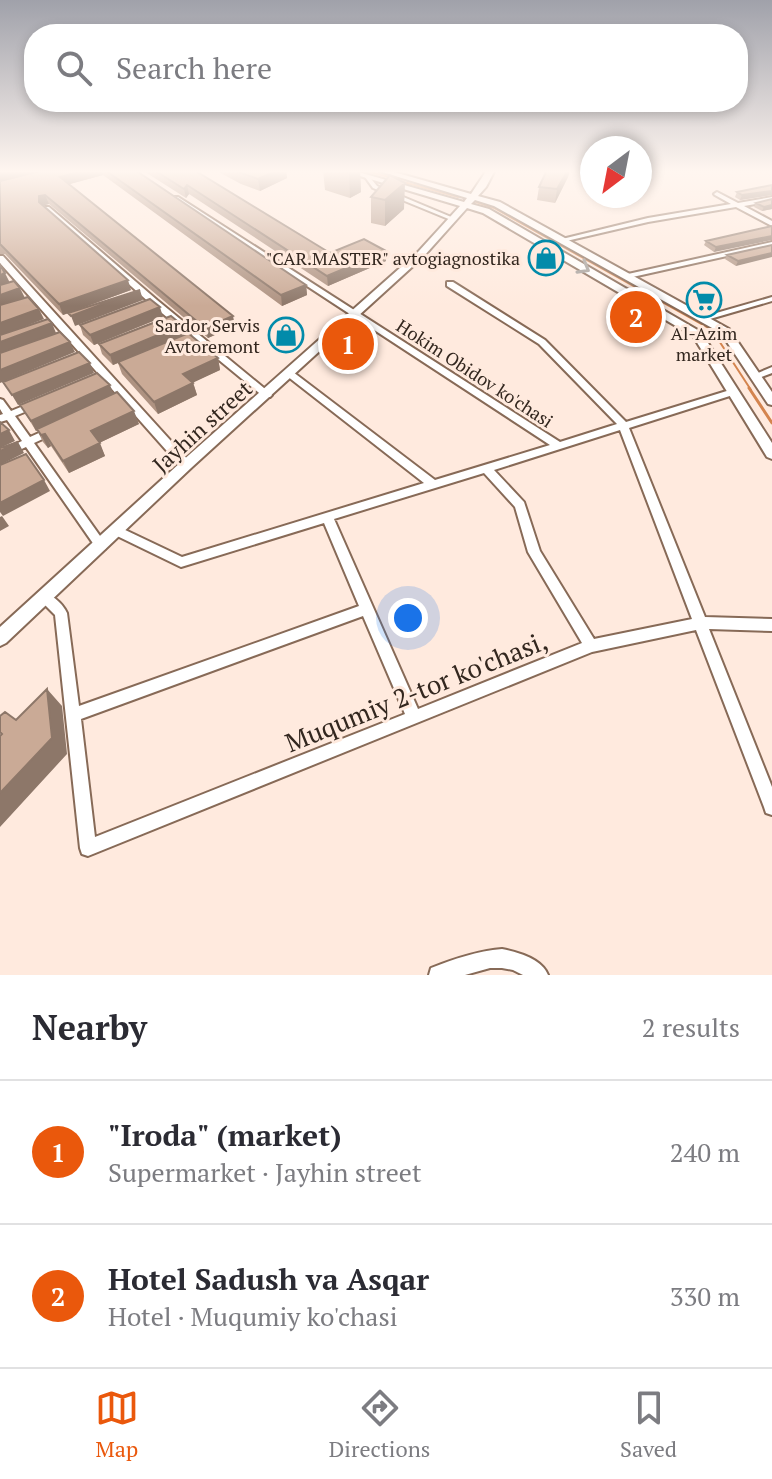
<!DOCTYPE html>
<meta charset="utf-8">
<style>
:root{--surface:#fff;--page:#f2f2f3;--text:#2b2b33;--muted:#7c7c81;--line:#e1e1e2;--accent:#ea580c}
body{margin:0;font-family:"PT Serif",serif;background:var(--page);color:var(--text)}
.compass{position:absolute;left:580px;top:136px;width:72px;height:72px;border-radius:50%;background:var(--surface);box-shadow:0 4px 12px #0003;rotate:212deg}
.you{position:absolute;left:408px;top:618px;width:28px;height:28px;margin:-20px;border:6px solid #fff;border-radius:50%;background:#1a73e8;box-shadow:0 0 0 12px #1a73e833}
.badge{display:grid;place-items:center;width:52px;height:52px;border-radius:50%;background:var(--accent);color:#fff;font-size:26px;font-weight:700}
.pin{position:absolute;translate:-50% -50%;border:4px solid #fff;box-shadow:0 2px 8px #0006}
.list{margin:0;padding:0;list-style:none}
h2{display:flex;justify-content:space-between;align-items:center;height:104px;margin:0;padding:0 32px;font-size:34px}
h2 small{font-size:26px;font-weight:400;color:var(--muted)}
.list li{display:grid;grid-template-columns:52px 1fr auto;gap:24px;align-items:center;box-sizing:border-box;height:144px;padding:0 32px;border-top:2px solid var(--line)}
.list b{display:block;font-size:30px;white-space:nowrap}
.list p{margin:0;font-size:26px;white-space:nowrap;color:var(--muted)}
.list em{font-size:26px;font-style:normal;color:var(--muted)}
.icon{flex:none;width:44px;height:44px;fill:none;stroke:currentColor;stroke-width:2;stroke-linecap:round;stroke-linejoin:round}
.map{position:relative;flex:none;width:772px;height:975px;overflow:hidden}
.search{position:absolute;background:var(--surface);box-shadow:0 4px 12px #0003;left:24px;right:24px;top:24px;height:88px;display:flex;align-items:center;gap:20px;box-sizing:border-box;padding:0 28px;border-radius:32px;color:var(--muted);font-size:30px}
.sheet{height:392px;background:var(--surface)}
nav{display:flex;justify-content:space-around;align-items:center;box-sizing:border-box;height:112px;border-top:2px solid var(--line);background:var(--surface);font-size:22px;color:var(--muted)}
nav a{display:grid;justify-items:center;gap:4px}
nav .on{color:var(--accent)}
.map>svg:first-child{display:block}
.lines{fill:none;stroke-linecap:round;stroke-linejoin:round}
.stream-far1{stroke:#d4844e;stroke-width:2}
.stream{stroke:#d4844e;stroke-width:3}
.minor-casing{stroke:#876a57;stroke-width:4}
.major-casing{stroke:#876a57;stroke-width:4}
.minor{fill:#fff;fill-rule:evenodd}
.major{fill:#fff;fill-rule:evenodd}
.wall{fill:#ae9281}
.shaded-wall{fill:#8d7769}
.building{fill:#caaa96;stroke:#8d7769;stroke-width:2}
.oneway{stroke:#a39e9a}
.labels{text-anchor:middle;dominant-baseline:central;stroke-width:6;stroke-linejoin:round;paint-order:stroke}
.far-poi-label{font-size:18px;fill:#33271f;stroke:#ffeade;text-anchor:end}
.far-street-label{font-size:18px;fill:#33271f;stroke:#ffeade}
.street-label{font-size:22px;fill:#33271f;stroke:#ffeade}
.near-street-label{font-size:26px;fill:#33271f;stroke:#ffeade}
</style>
<div class="map">
<svg width="772" height="975" viewBox="0 0 772 975">
<rect width="100%" height="100%" fill="#ffeade"/>
<g class="lines">
<path class="stream-far1" d="M 362,170 L 389,177
M 400,181 L 458,197
M 476,202 L 494,208 L 712,330 L 751,390"/>
<path class="stream" d="M 749,388 L 772,423"/>
<g class="minor-casing">
<path id="minor" d="M 368,175 L 377,186 L 456,219 L 451,220 L 373,188 L 365,177 Z
M 717,192 L 738,203 L 772,197 L 772,201 L 744,206 L 772,221 L 772,226 L 736,207 L 648,222 L 562,242 L 558,240 L 648,218 L 731,204 L 715,195 L 714,194 Z
M 174,197 L 178,197 L 560,442 L 617,424 L 539,344 L 447,286 L 447,282 L 453,282 L 545,340 L 626,422 L 730,390 L 736,390 L 738,392 L 736,394 L 629,428 L 705,617 L 772,619 L 772,631 L 709,629 L 772,787 L 772,815 L 766,813 L 764,807 L 696,630 L 592,652 L 88,856 L 82,854 L 80,848 L 55,615 L 38,598 L 39,594 C 50,591 63,604 67,613 L 79,706 L 359,606 L 324,523 L 181,567 L 113,534 L 111,531 L 113,528 L 121,528 L 182,557 L 424,483 L 287,376 L 287,372 L 293,372 L 435,480 L 550,445 L 174,199 ZM 620,430 L 692,619 L 594,639 L 540,551 L 524,502 L 494,470 ZM 484,473 L 515,507 L 528,552 L 582,643 L 418,709 L 334,519 ZM 363,616 L 405,714 L 95,837 L 81,719 Z
M 45,207 L 49,207 L 157,300 L 270,393 L 272,395 L 270,397 L 264,397 L 151,304 L 45,209 Z
M 772,242 L 772,246 L 628,278 L 624,276 L 628,274 Z
M 0,256 L 3,256 L 190,462 L 191,465 L 190,468 L 182,468 L 0,263 Z
M 772,297 L 772,301 L 703,321 L 699,318 Z
M 772,367 L 772,373 L 756,379 L 751,376 Z
M 0,399 L 3,400 L 11,411 L 33,402 L 39,402 L 41,404 L 39,406 L 15,416 L 30,437 L 50,428 L 58,428 L 59,430 L 58,432 L 34,443 L 105,543 L 107,546 L 105,549 L 101,551 L 97,549 L 26,447 L 0,459 L 0,451 L 22,441 L 7,420 L 0,422 L 0,415 L 3,414 L 0,409 Z
M 502,949 C 518,952 542,959 548,975 L 523,975 L 513,970 L 502,968 L 490,968 L 465,975 L 429,975 L 431,968 C 454,959 477,951 502,949 Z"/>
</g>
<g class="major-casing">
<path id="major" d="M 340,170 L 351,170 L 464,202 L 467,198 L 379,171 L 387,170 L 471,194 L 487,170 L 495,170 L 486,187 L 478,196 L 500,202 L 729,329 L 772,392 L 772,405 L 768,404 L 721,333 L 494,206 L 475,200 L 471,204 L 489,209 L 701,332 L 772,443 L 772,459 L 767,457 L 693,336 L 483,213 L 467,208 L 424,256 L 191,468 L 6,643 L 0,646 L 0,627 L 181,462 L 418,252 L 460,206 Z"/>
</g>
<use href="#minor" class="minor"/>
<use href="#major" class="major"/>
</g>
<path class="wall" d="M 0,170 L 135,170 L 306,285 L 307,295 L 282,306 L 103,175 L 69,184 L 235,326 L 208,338 L 49,204 L 43,205 L 131,290 L 63,315 L 5,254 L 0,254 Z
M 142,170 L 194,170 L 330,253 L 386,261 L 328,286 L 189,194 L 186,198 Z
M 215,170 L 286,170 L 287,178 L 260,191 L 241,184 Z
M 323,170 L 360,170 L 361,192 L 350,198 L 325,190 Z
M 547,170 L 570,170 L 568,177 L 555,203 L 537,200 L 539,187 Z
M 390,175 L 404,209 L 385,226 L 371,223 L 371,197 Z
M 772,185 L 772,195 L 740,200 L 735,197 L 737,192 Z
M 772,199 L 772,209 L 762,211 L 754,207 L 756,203 Z
M 772,226 L 714,252 L 704,245 L 706,241 Z
M 772,245 L 736,266 L 725,259 L 727,255 Z
M 163,317 L 94,345 L 83,335 L 80,325 Z
M 182,325 L 184,335 L 191,332 L 193,337 L 218,358 L 220,370 L 193,382 L 197,395 L 158,414 L 122,374 L 118,363 L 113,365 L 102,354 L 99,344 Z
M 114,394 L 139,424 L 99,443 L 105,456 L 69,473 L 51,446 L 48,448 L 43,442 L 37,430 L 36,431 L 20,405 Z"/>
<path class="shaded-wall" d="M 7,170 L 47,170 L 0,181 L 0,171 Z
M 87,170 L 101,170 L 103,175 L 63,186 L 60,177 Z
M 279,170 L 286,170 L 287,178 L 260,191 L 258,179 Z
M 354,170 L 360,170 L 361,192 L 350,198 L 349,172 Z
M 568,170 L 570,170 L 568,177 L 555,203 L 557,189 Z
M 405,183 L 404,209 L 385,226 L 385,200 Z
M 187,185 L 189,194 L 186,198 L 184,189 Z
M 772,191 L 772,195 L 740,200 L 742,195 Z
M 45,195 L 49,204 L 42,206 L 39,202 L 39,196 Z
M 772,205 L 772,209 L 762,211 L 764,207 Z
M 772,236 L 772,240 L 714,252 L 716,247 Z
M 386,251 L 386,261 L 328,286 L 327,276 Z
M 772,253 L 772,257 L 736,266 L 738,261 Z
M 5,273 L 10,283 L 0,286 L 0,275 Z
M 128,280 L 131,290 L 63,315 L 59,304 Z
M 306,285 L 307,295 L 282,306 L 281,295 Z
M 20,288 L 25,298 L 0,307 L 0,295 Z
M 140,290 L 143,300 L 75,326 L 71,316 Z
M 160,307 L 163,317 L 94,345 L 90,335 Z
M 39,309 L 44,319 L 0,336 L 0,323 Z
M 233,316 L 235,326 L 208,338 L 205,328 Z
M 52,323 L 56,333 L 0,355 L 0,342 Z
M 182,325 L 184,335 L 113,365 L 110,355 Z
M 70,342 L 75,352 L 0,383 L 0,370 Z
M 218,358 L 220,370 L 186,386 L 183,374 Z
M 90,363 L 94,373 L 18,405 L 12,395 Z
M 193,383 L 197,395 L 158,414 L 154,402 Z
M 110,385 L 114,395 L 36,431 L 31,421 Z
M 134,411 L 139,424 L 97,444 L 91,431 Z
M 9,430 L 15,441 L 0,448 L 0,434 Z
M 45,434 L 51,446 L 48,448 L 41,435 Z
M 18,442 L 24,453 L 0,465 L 0,451 Z
M 100,443 L 105,456 L 69,473 L 63,461 Z
M 44,480 L 50,491 L 3,516 L 0,512 L 0,503 Z
M 2,516 L 9,526 L 0,531 L 0,517 Z
M 47,689 L 62,706 L 67,754 L 0,827 L 0,793 Z"/>
<path class="building" d="M 44,170 L 87,170 L 60,177 L 233,316 L 205,328 L 45,195 L 39,196 L 39,202 L 128,280 L 59,304 L 0,244 L 0,181 Z
M 105,170 L 135,170 L 306,285 L 281,295 Z
M 154,170 L 194,170 L 330,253 L 364,239 L 386,251 L 327,276 L 187,185 L 184,189 Z
M 233,170 L 279,170 L 258,179 Z
M 339,170 L 354,170 L 349,172 Z
M 547,170 L 568,170 L 557,189 L 539,187 Z
M 390,175 L 405,183 L 385,200 L 371,197 Z
M 772,185 L 772,191 L 742,195 L 737,192 Z
M 772,199 L 772,205 L 764,207 L 756,203 Z
M 772,226 L 772,236 L 716,247 L 706,241 Z
M 772,245 L 772,253 L 738,261 L 727,255 Z
M 0,265 L 5,273 L 0,275 Z
M 14,281 L 20,288 L 0,295 L 0,285 Z
M 140,290 L 71,316 L 68,313 Z
M 28,297 L 39,309 L 0,323 L 0,305 Z
M 150,299 L 160,307 L 90,335 L 80,325 Z
M 171,316 L 182,325 L 110,355 L 99,344 Z
M 48,319 L 52,323 L 0,342 L 0,335 Z
M 60,332 L 70,342 L 0,370 L 0,353 Z
M 191,332 L 188,333 L 218,358 L 183,374 L 193,383 L 154,402 L 118,362 Z
M 79,352 L 90,363 L 12,395 L 3,382 Z
M 97,373 L 110,385 L 31,421 L 20,405 Z
M 117,392 L 134,411 L 91,431 L 100,443 L 63,461 L 45,434 L 41,435 L 37,429 Z
M 0,422 L 9,430 L 0,434 Z
M 18,442 L 0,451 L 0,448 Z
M 26,454 L 44,480 L 0,503 L 0,465 Z
M 47,689 L 52,738 L 0,793 L 0,736 L 2,734 L 0,732 L 0,716 L 5,712 L 16,720 Z"/>
<defs><path id="oneway-chevron" d="M-2-3.5L2.5 0L-2 3.5" fill="none" stroke-width="1.6" stroke-linecap="round" stroke-linejoin="round" transform="scale(2)"/></defs>
<use class="oneway" href="#oneway-chevron" transform="translate(584 268) rotate(30)"/>
<linearGradient id="sky" x2="0" y2="1"><stop stop-color="#a0a1aa"/><stop offset="0.56" stop-color="#fff6f0"/><stop offset="1" stop-color="#fff6f0" stop-opacity="0"/></linearGradient>
<rect width="772" height="306" fill="url(#sky)"/>
<defs>
<g id="shop-ring" transform="scale(1.8)"><circle r="9.5" fill="#ffeade" stroke="#028baa" stroke-width="1.5"/><path d="M-5-2.5h2.3a2.7 3.5 0 0 1 5.4 0H5L5.5 6h-11ZM-1.5-2.5h3a1.5 2.3 0 0 0-3 0Z" fill="#028baa"/></g>
<g id="supermarket-ring" transform="scale(1.8)"><circle r="9.5" fill="#ffeade" stroke="#028baa" stroke-width="1.5"/><path d="M-6-5.5h2.5l.6 2H6L4.5 2H-2.5L-4.4-4H-6ZM-1.5 3.2a1.3 1.3 0 1 0 .1 0ZM3 3.2a1.3 1.3 0 1 0 .1 0Z" fill="#028baa"/></g>
</defs>
<g fill-rule="evenodd">
<use href="#shop-ring" x="546" y="258"/>
<use href="#supermarket-ring" x="704" y="300"/>
<use href="#shop-ring" x="286" y="335"/>
</g>
<g class="labels">
<g class="far-poi-label">
<text x="520" y="258">"CAR.MASTER" avtogiagnostika</text>
<text x="260" y="325">Sardor Servis<tspan x="260" dy="21">Avtoremont</tspan></text>
<text x="704" y="333" text-anchor="middle">Al-Azim<tspan x="704" dy="21">market</tspan></text>
</g>
<g class="far-street-label">
<text transform="translate(475 373) rotate(33)">Hokim Obidov ko'chasi</text>
</g>
<g class="street-label">
<text transform="translate(202 426) rotate(-42)">Jayhin street</text>
</g>
<g class="near-street-label">
<text transform="translate(416 691) rotate(-22)">Muqumiy 2-tor ko'chasi,</text>
</g>
</g>
</svg>
<svg class="compass" viewBox="-18 -18 36 36"><path d="M0-13l5 13h-10z" fill="#e53935"/><path d="M0 13l5-13h-10z" fill="#7c7c81"/></svg>
<div class="you"></div>
<div class="pin badge" style="left:348px;top:344px">1</div>
<div class="pin badge" style="left:636px;top:317px">2</div>
<div class="search"><svg class="icon" aria-label="search" viewBox="0 0 24 24"><circle cx="10" cy="10" r="6"/><path d="M15 15l6 6"/></svg>Search here</div>
</div>
<section class="sheet">
<h2>Nearby<small>2 results</small></h2>
<ul class="list">
<li><span class="badge">1</span><div><b>&quot;Iroda&quot; (market)</b><p>Supermarket · Jayhin street</p></div><em>240 m</em></li>
<li><span class="badge">2</span><div><b>Hotel Sadush va Asqar</b><p>Hotel · Muqumiy ko'chasi</p></div><em>330 m</em></li>
</ul>
</section>
<nav>
<a class="on"><svg class="icon" aria-label="map" viewBox="0 0 24 24"><path d="M3 6l6-2 6 2 6-2v14l-6 2-6-2-6 2zM9 4v14M15 6v14"/></svg>Map</a>
<a><svg class="icon" aria-label="directions" viewBox="0 0 24 24"><path d="M12 3l9 9-9 9-9-9zM9 14v-3h6M13 9l2 2-2 2"/></svg>Directions</a>
<a><svg class="icon" aria-label="saved" viewBox="0 0 24 24"><path d="M7 4h10v16l-5-4-5 4z"/></svg>Saved</a>
</nav>
